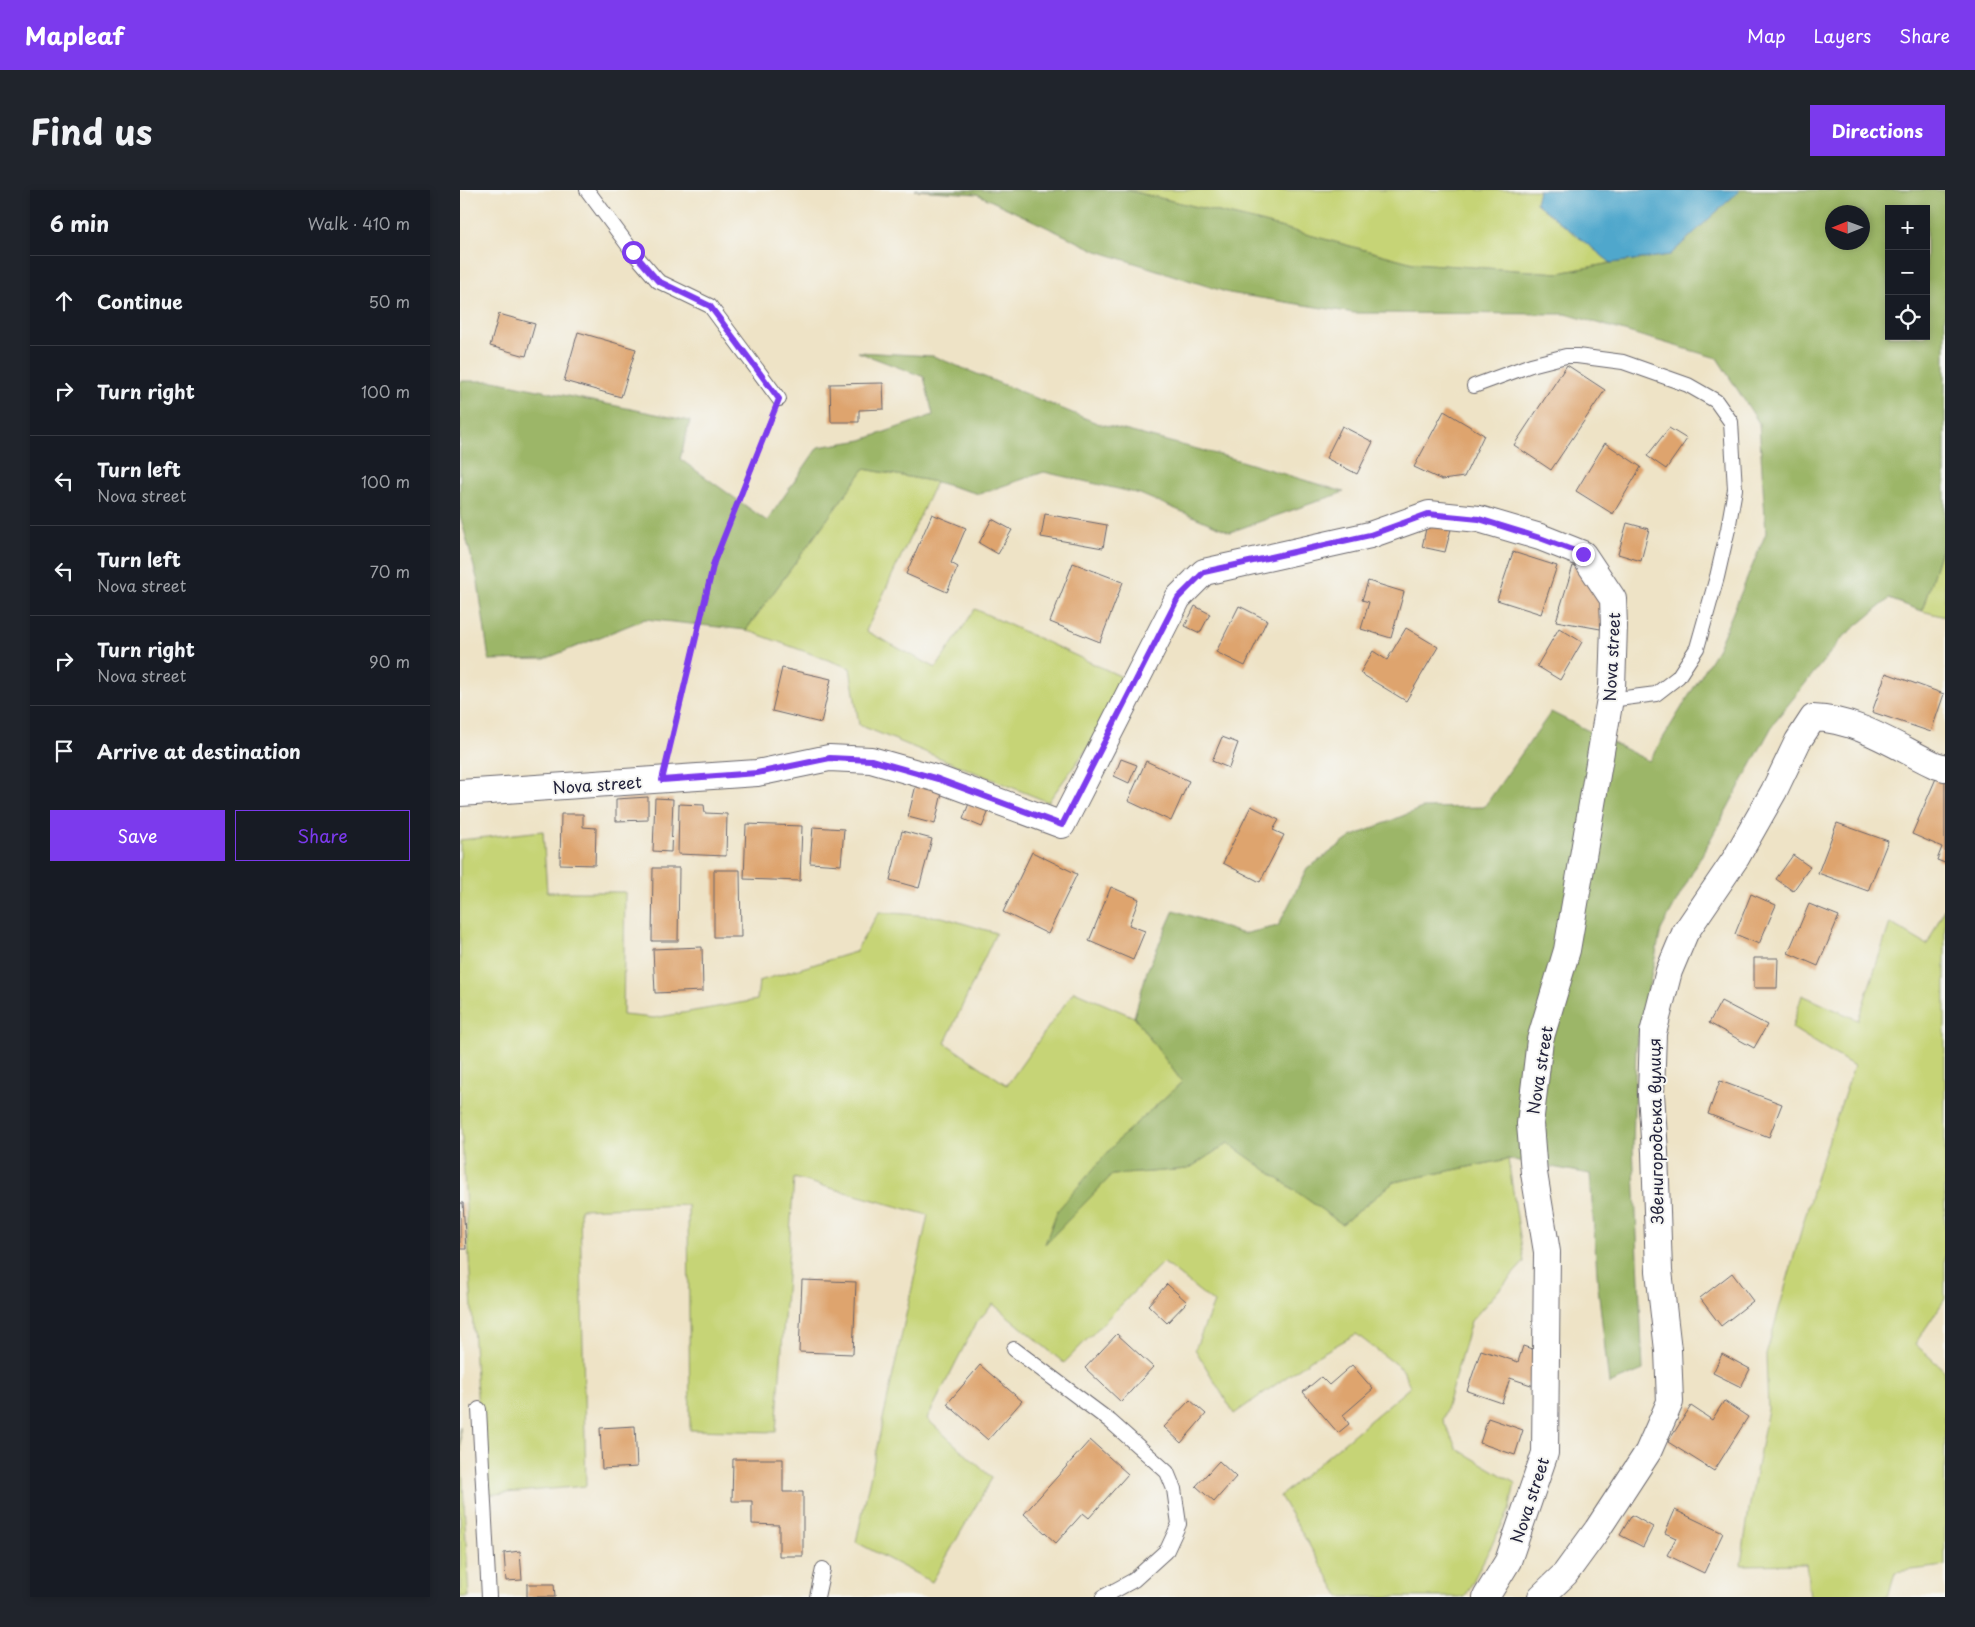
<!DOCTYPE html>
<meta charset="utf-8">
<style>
:root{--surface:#171b24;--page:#20242c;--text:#f1f3f6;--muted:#9ea1a6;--line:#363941;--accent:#7c3aed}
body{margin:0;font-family:"Playpen Sans",sans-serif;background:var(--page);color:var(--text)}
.controls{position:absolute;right:15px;top:15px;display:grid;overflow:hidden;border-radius:0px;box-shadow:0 2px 8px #0003}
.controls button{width:45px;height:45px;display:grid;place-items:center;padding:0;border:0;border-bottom:1px solid var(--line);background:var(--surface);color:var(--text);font:25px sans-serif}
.compass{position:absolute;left:1365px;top:15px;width:45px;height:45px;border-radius:50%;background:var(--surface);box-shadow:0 2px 8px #0003;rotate:269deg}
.stop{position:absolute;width:15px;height:15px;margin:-11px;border:4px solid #7c3aed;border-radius:50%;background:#fff}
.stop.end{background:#7c3aed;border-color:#fff;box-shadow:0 1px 5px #0008}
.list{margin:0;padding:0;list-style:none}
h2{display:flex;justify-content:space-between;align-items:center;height:65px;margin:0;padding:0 20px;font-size:21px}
h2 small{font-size:16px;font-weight:400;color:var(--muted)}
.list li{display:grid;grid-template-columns:32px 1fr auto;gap:15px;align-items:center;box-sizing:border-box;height:90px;padding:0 20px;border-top:1px solid var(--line)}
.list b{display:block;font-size:19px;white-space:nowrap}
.list p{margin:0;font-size:16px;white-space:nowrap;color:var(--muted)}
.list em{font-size:16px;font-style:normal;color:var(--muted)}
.actions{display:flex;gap:10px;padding:15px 20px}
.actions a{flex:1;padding:11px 0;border:1px solid var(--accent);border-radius:0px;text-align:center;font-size:18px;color:var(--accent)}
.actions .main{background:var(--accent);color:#fff}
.icon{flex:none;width:28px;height:28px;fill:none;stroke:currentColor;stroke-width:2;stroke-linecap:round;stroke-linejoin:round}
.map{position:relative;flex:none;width:1485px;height:1407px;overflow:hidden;border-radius:0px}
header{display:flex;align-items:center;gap:30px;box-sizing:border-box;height:70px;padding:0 25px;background:var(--accent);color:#fff}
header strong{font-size:24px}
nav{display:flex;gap:28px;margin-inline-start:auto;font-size:18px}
.intro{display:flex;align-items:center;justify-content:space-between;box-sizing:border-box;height:120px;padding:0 30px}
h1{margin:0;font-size:35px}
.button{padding:12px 22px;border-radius:0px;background:var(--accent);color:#fff;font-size:18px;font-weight:700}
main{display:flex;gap:30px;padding:0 30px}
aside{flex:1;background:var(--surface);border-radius:0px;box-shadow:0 2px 8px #0003}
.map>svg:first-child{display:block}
.green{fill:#c6d476;stroke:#747b58}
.forest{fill:#9cb667;stroke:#5f6c51;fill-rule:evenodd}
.water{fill:#4fa7cc;stroke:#386484}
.building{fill:#dea46e}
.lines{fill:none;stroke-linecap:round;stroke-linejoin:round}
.service-casing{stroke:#69666c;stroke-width:16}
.minor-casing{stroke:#69666c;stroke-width:28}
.path{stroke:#69666c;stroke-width:3;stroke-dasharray:1 4;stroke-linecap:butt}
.service{stroke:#fff;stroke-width:14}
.minor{stroke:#fff;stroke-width:26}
.route{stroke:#7c3aed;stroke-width:6}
.labels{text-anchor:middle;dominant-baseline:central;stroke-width:4;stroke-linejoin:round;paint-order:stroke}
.street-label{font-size:16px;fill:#22223b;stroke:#f6f6f2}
</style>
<header>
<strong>Mapleaf</strong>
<nav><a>Map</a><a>Layers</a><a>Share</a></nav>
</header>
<div class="intro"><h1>Find us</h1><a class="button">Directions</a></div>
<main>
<aside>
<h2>6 min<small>Walk · 410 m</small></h2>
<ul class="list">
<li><svg class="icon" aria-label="ahead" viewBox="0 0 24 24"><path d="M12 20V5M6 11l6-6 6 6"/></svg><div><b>Continue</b></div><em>50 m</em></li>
<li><svg class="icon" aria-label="right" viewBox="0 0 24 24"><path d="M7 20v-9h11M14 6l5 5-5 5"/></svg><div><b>Turn right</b></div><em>100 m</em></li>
<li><svg class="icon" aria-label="left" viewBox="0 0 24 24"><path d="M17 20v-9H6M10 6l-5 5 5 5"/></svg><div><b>Turn left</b><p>Nova street</p></div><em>100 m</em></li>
<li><svg class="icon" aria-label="left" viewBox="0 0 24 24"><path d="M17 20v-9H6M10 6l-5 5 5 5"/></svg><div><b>Turn left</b><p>Nova street</p></div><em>70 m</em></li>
<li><svg class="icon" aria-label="right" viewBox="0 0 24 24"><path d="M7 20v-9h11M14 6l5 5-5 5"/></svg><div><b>Turn right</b><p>Nova street</p></div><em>90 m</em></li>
<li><svg class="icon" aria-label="arrive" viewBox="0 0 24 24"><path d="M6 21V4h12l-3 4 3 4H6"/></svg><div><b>Arrive at destination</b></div></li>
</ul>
<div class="actions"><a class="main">Save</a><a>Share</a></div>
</aside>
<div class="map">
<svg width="1485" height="1407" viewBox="0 0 1485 1407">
<rect width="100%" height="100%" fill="#f6f6f2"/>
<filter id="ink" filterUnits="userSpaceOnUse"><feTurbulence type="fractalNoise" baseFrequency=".02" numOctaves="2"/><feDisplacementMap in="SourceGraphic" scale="10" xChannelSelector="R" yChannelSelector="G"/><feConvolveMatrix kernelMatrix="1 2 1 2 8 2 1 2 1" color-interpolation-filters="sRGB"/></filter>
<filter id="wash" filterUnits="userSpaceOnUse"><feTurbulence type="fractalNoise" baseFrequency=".0096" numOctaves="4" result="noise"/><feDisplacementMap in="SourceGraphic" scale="20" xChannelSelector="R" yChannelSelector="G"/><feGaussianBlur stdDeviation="1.12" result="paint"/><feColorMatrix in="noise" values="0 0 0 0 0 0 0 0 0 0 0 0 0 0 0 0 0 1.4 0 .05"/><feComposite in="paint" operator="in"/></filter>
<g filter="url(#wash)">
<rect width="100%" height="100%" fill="#eee3c6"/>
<path class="green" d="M 666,0 L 1079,0 L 1076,13 L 1151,73 L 1099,83 L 953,73 L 801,32 Z
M 404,279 L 476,292 L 406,441 L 476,478 L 515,419 L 675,493 L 588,612 L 399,535 L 390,478 L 286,440 Z
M 1485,347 L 1485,427 L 1462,421 Z
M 83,641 L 87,702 L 165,702 L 163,825 L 194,828 L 297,810 L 299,791 L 395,762 L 419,722 L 482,727 L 536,743 L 485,853 L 547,895 L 614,801 L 674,827 L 722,892 L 661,947 L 586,1052 L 652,985 L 728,979 L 768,953 L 882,1034 L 934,992 L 1048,969 L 1064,1072 L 1011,1131 L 983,1230 L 997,1259 L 1055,1293 L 1049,1321 L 1005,1407 L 880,1407 L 820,1306 L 950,1197 L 943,1180 L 896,1144 L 852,1169 L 774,1224 L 735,1159 L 754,1113 L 703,1072 L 604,1173 L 533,1114 L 516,1133 L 467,1229 L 532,1288 L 472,1392 L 396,1352 L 468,1025 L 334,988 L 316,1242 L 230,1240 L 228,1015 L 120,1019 L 126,1296 L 23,1305 L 0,917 L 0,650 Z
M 1485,717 L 1485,1109 L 1455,1154 L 1485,1181 L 1485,1376 L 1435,1382 L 1428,1407 L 1350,1407 L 1346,1374 L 1281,1375 L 1289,1319 L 1308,1219 L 1306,1165 L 1356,988 L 1394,876 L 1332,838 L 1342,805 L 1398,830 L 1430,733 L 1467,755 Z
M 0,1236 L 9,1407 L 0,1407 Z"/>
<path class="forest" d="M 455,0 L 666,0 L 801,32 L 953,73 L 1099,83 L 1151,73 L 1210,65 L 1280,0 L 1485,0 L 1485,347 L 1462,421 L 1429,409 L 1382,448 L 1315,531 L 1201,740 L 1176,857 L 1173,956 L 1183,1180 L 1149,1194 L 1138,1097 L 1130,984 L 1048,969 L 934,992 L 882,1034 L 768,953 L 728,979 L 652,985 L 585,1054 L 597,1021 L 661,947 L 722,892 L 674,827 L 687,781 L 714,720 L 783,744 L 818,736 L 847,679 L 891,647 L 962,618 L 1024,617 L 1091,522 L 1189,571 L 1258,458 L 1306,343 L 1299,233 L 1257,168 L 1106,124 L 894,123 L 769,103 L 637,61 L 517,4 ZM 1429,19 L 1466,19 L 1466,146 L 1429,146 ZM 1372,22 L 1402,22 L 1402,52 L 1372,52 Z
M 398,162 L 473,166 L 637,233 L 764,266 L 884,302 L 770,342 L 680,304 L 584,282 L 519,304 L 476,292 L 404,279 L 286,440 L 185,429 L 85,469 L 29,470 L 18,392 L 0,325 L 0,191 L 34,191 L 230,231 L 220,269 L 307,331 L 358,257 L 402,250 L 473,225 L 464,187 Z"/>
<path class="water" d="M 1079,0 L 1280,0 L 1210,65 L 1151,73 L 1076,13 Z"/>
<g id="blocks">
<path class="building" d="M 39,124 L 75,134 L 66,166 L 30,156 Z
M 118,142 L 176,159 L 161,207 L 104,191 Z
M 1107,175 L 1145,200 L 1091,280 L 1054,255 Z
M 423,193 L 424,219 L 399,220 L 399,232 L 371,232 L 370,194 Z
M 984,221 L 1024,245 L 1004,287 L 982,290 L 954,277 Z
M 882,236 L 913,252 L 897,284 L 866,268 Z
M 1209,238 L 1227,249 L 1206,279 L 1187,266 Z
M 1145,253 L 1181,277 L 1153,324 L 1116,301 Z
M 472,324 L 506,338 L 491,373 L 498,377 L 487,402 L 446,384 Z
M 585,324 L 647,335 L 643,358 L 581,347 Z
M 532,329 L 552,340 L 538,364 L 519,353 Z
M 1167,333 L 1189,339 L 1181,371 L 1158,364 Z
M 967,334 L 991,339 L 985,362 L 962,357 Z
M 1053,362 L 1097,376 L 1081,424 L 1037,410 Z
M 613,373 L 663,392 L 640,452 L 590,432 Z
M 1113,376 L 1127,378 L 1145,405 L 1146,440 L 1096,431 Z
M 908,391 L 944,402 L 931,448 L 901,439 L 909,412 L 902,410 Z
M 735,416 L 750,424 L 740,443 L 725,436 Z
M 779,416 L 807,430 L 785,476 L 756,462 Z
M 946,438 L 978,457 L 946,511 L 900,483 L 913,461 L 927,470 Z
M 1099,438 L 1122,452 L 1100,490 L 1077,476 Z
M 322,478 L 371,489 L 361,533 L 312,521 Z
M 1426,483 L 1484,504 L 1471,542 L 1412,522 Z
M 762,547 L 778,553 L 769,578 L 752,571 Z
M 661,569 L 677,575 L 669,593 L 654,586 Z
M 686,571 L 729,591 L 711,631 L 668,611 Z
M 1477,586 L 1485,590 L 1485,673 L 1477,670 L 1482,657 L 1452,644 Z
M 457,591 L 483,598 L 475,634 L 448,627 Z
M 188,607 L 188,630 L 156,631 L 156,609 Z
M 195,608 L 213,609 L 211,662 L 193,661 Z
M 511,608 L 531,616 L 522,637 L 503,629 Z
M 219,614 L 244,615 L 245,623 L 267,624 L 266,666 L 218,664 Z
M 791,616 L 819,630 L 813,640 L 824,645 L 800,692 L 763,673 Z
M 101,624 L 123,624 L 123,637 L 136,638 L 135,675 L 100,674 Z
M 1377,633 L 1428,651 L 1408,701 L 1358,683 Z
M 286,634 L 342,636 L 340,691 L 284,689 Z
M 353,637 L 384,639 L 381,675 L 350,673 Z
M 442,641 L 472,649 L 459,698 L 430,690 Z
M 572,662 L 617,684 L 588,744 L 543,722 Z
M 1333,665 L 1350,677 L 1333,701 L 1316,689 Z
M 193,678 L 219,678 L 218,751 L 192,751 Z
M 254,680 L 280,680 L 281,747 L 254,747 Z
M 651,697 L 679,709 L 669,735 L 685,741 L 673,770 L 629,751 Z
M 1291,704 L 1316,715 L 1299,754 L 1275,744 Z
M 1349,714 L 1379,726 L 1358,776 L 1328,763 Z
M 242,757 L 243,801 L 195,803 L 193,759 Z
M 1294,768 L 1318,768 L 1317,798 L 1294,798 Z
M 1261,811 L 1307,835 L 1294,858 L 1249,833 Z
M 1260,891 L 1322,914 L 1309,947 L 1248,924 Z
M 0,1013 L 3,1013 L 6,1059 L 0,1059 Z
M 1272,1083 L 1293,1111 L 1261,1136 L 1240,1108 Z
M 342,1090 L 396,1092 L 393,1164 L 339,1162 Z
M 707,1094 L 727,1112 L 707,1133 L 688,1115 Z
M 657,1144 L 693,1177 L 661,1212 L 625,1178 Z
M 1063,1156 L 1084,1163 L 1074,1196 L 1050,1188 L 1042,1213 L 1007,1201 L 1021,1160 L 1058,1172 Z
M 1262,1164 L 1290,1179 L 1281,1197 L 1253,1183 Z
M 520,1175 L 562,1211 L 528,1250 L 487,1214 Z
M 892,1175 L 913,1199 L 883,1225 L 889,1234 L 878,1243 L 843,1202 L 861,1187 L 869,1195 Z
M 730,1210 L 746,1224 L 721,1253 L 704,1237 Z
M 1264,1211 L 1288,1227 L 1254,1281 L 1208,1252 L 1231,1216 L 1252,1230 Z
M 1028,1228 L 1063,1240 L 1055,1265 L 1020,1253 Z
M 175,1236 L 177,1277 L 142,1279 L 140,1238 Z
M 630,1250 L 668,1284 L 629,1328 L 623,1323 L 596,1353 L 564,1324 Z
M 273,1269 L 323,1269 L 323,1302 L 343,1302 L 343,1366 L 319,1366 L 319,1335 L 292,1334 L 292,1311 L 272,1311 Z
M 759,1271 L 776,1287 L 754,1312 L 736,1296 Z
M 1215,1320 L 1263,1343 L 1244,1383 L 1207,1365 L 1216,1348 L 1205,1343 Z
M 1172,1325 L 1193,1337 L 1183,1357 L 1160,1345 Z
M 60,1361 L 62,1390 L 46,1391 L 44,1363 Z
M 67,1394 L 94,1394 L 95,1407 L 67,1407 Z"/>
</g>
</g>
<g filter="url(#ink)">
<use href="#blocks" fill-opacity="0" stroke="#69666c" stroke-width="1"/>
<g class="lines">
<g class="service-casing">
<path id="service" d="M 127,0 L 173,62 L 198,91 L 250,116 L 319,209
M 1014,196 L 1071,175 L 1106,166 L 1117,166 L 1163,172 L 1228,195 L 1256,211 L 1271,232 L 1275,299 L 1268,339 L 1257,387 L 1237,458 L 1218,487 L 1196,504 L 1150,510
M 554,1159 L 650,1231 L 707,1282 L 714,1299 L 719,1334 L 707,1360 L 674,1390 L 643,1407
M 19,1219 L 29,1407
M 357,1407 L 363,1379"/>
</g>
<g class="minor-casing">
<path id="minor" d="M 0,603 L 297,583 L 369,568 L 411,570 L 478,589 L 602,635 L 718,408 L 744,382 L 910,345 L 969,324 L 1019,329 L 1080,347 L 1123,364 L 1153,409 L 1154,436 L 1152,497 L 1107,760 L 1080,850 L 1070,934 L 1074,983 L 1087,1062 L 1085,1263 L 1048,1371 L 1026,1407
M 1081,1407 L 1105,1384 L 1137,1340 L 1188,1262 L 1210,1212 L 1208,1160 L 1199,1081 L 1195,962 L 1191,904 L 1193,843 L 1209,781 L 1225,743 L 1276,668 L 1314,601 L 1338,551 L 1353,528 C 1397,529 1437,557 1475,575 L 1485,578"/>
</g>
<path class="path" d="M 208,562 L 254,372 L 312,228"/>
<use href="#service" class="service"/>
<use href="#minor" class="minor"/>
</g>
</g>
<g class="lines" filter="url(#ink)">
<path class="route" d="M 173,62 L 198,91 L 250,116 L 319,209 L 254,372 L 202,590 L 297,583 L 370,568 L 411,570 L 478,589 L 602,635 L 718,408 L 744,382 L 910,345 L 968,324 L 1019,329 L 1080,348 L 1123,364"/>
</g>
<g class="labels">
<g class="street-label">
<text transform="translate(1151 467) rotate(-87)">Nova street</text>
<text transform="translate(137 594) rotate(-4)">Nova street</text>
<text transform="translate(1079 880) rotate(-81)">Nova street</text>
<text transform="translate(1195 941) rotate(-91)">Звенигородська вулиця</text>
<text transform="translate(1069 1310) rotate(-72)">Nova street</text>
</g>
</g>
</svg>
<div class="controls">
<button>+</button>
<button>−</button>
<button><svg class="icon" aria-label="locate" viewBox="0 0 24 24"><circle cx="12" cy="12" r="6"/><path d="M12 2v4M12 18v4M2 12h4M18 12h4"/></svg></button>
</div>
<svg class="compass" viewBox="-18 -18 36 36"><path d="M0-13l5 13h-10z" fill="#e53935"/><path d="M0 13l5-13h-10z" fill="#9ea1a6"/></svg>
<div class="stop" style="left:173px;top:62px"></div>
<div class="stop end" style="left:1123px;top:364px"></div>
</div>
</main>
